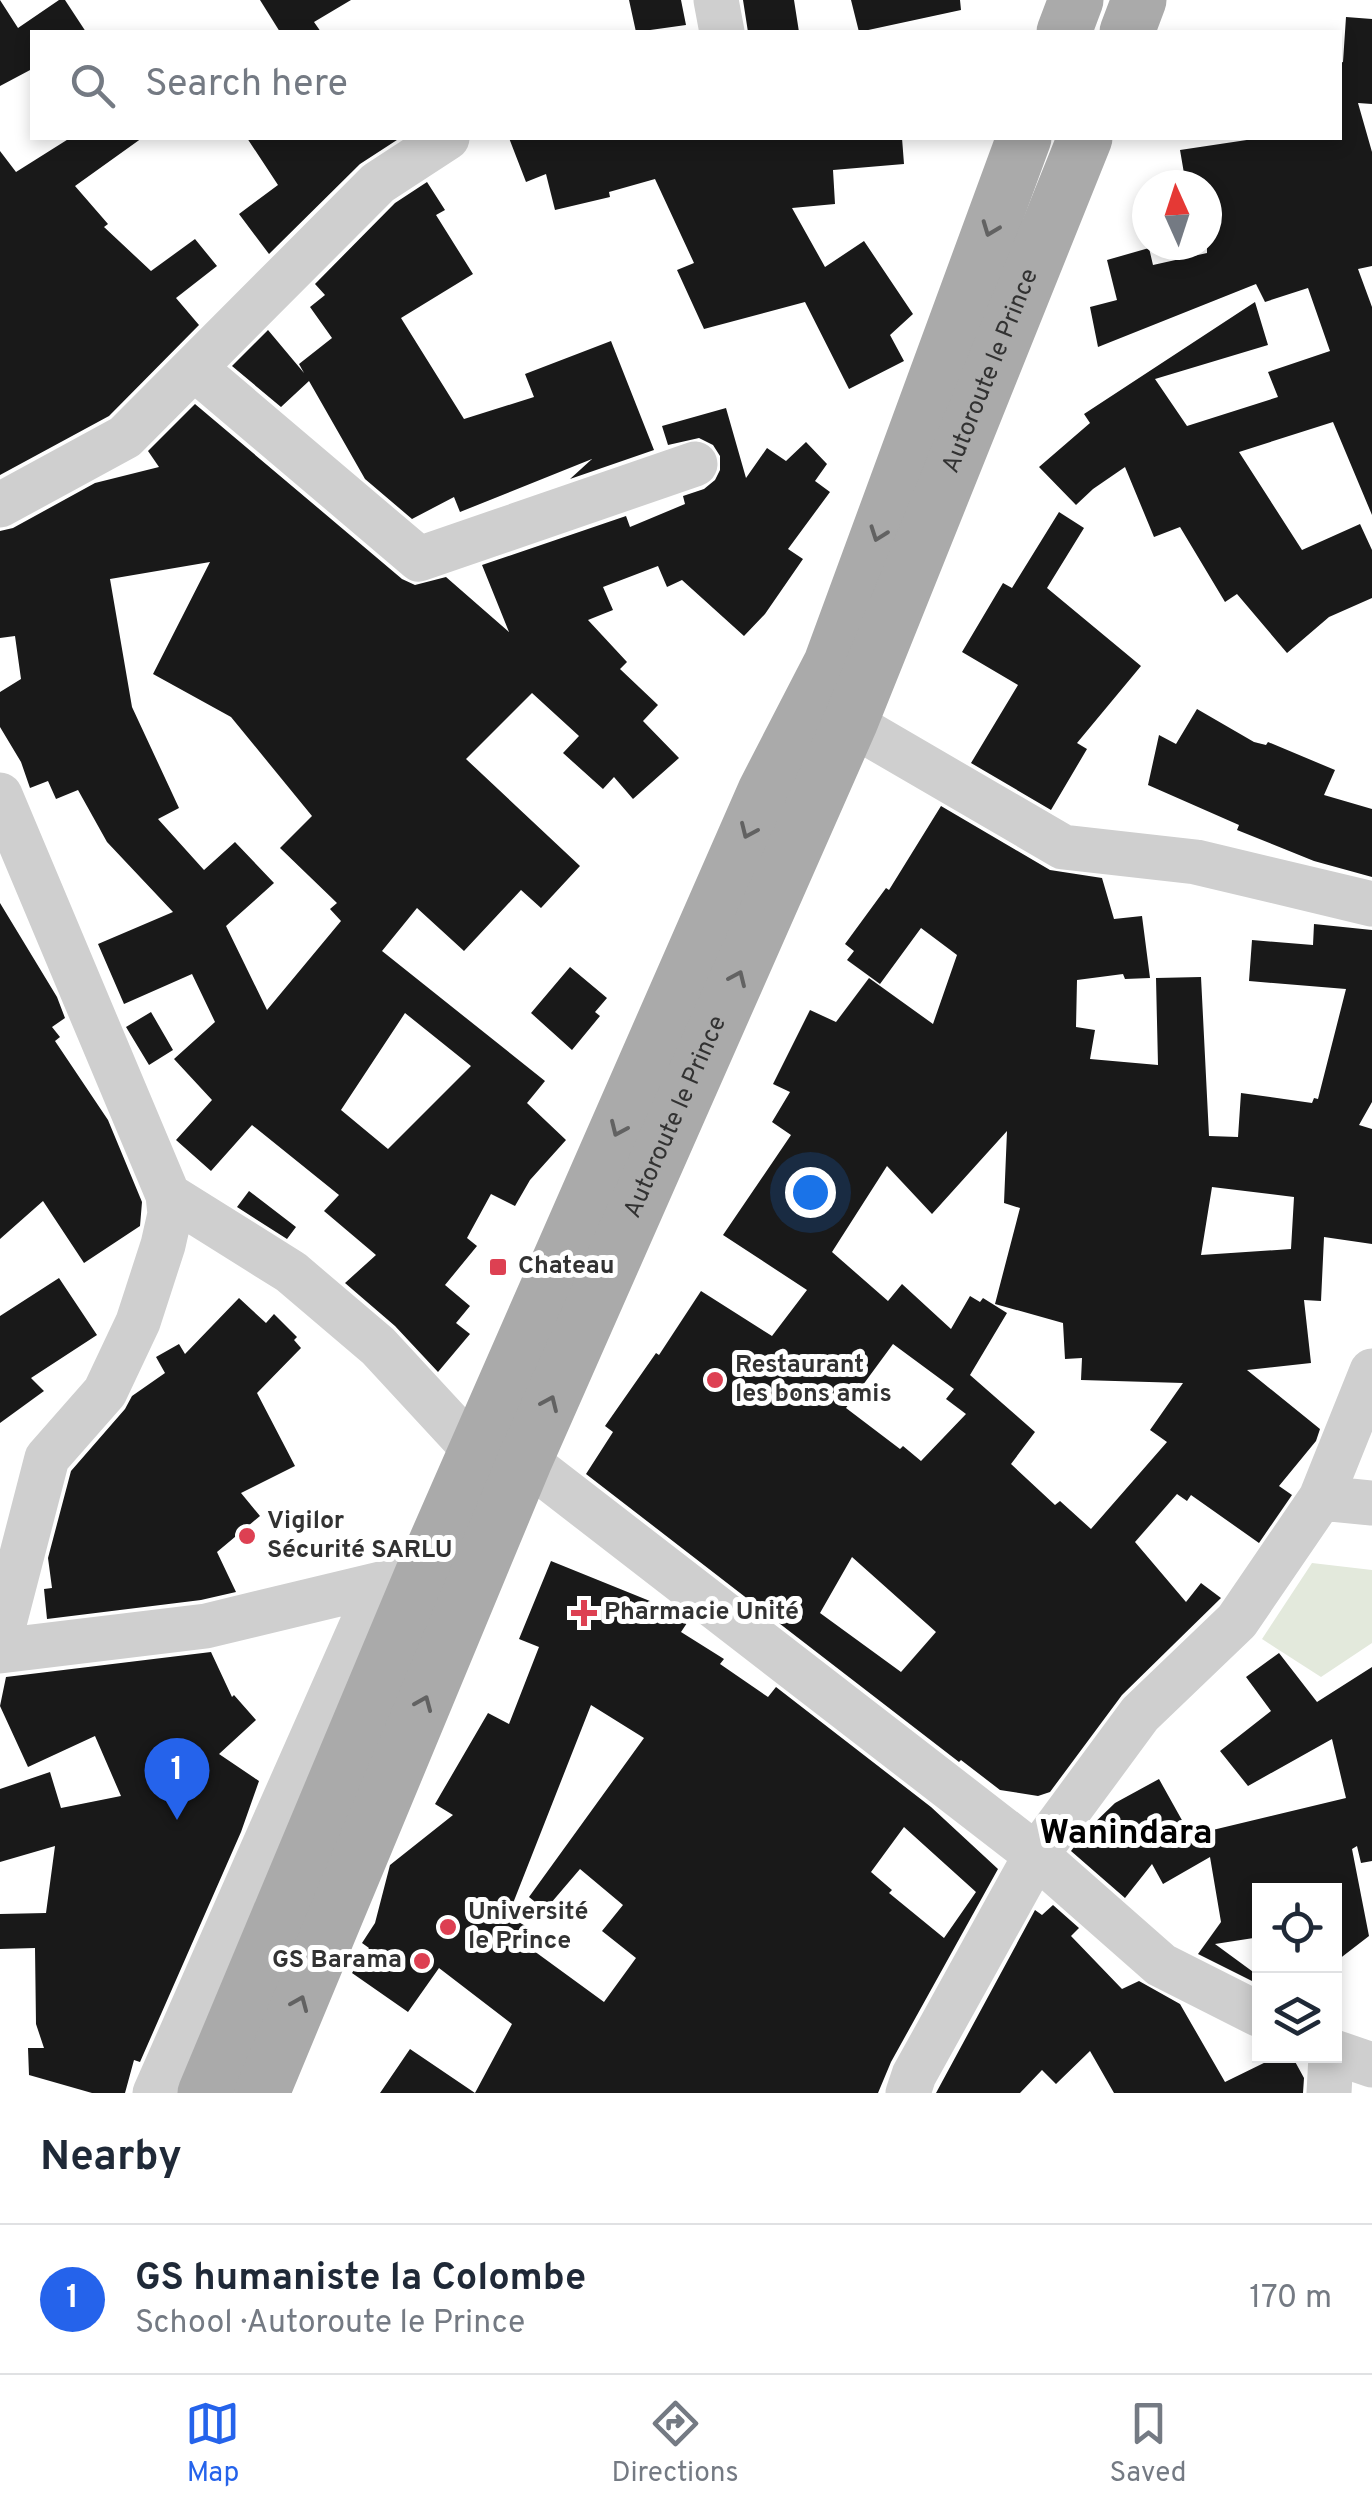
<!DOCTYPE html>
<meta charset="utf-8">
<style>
:root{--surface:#fff;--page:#f6f6f7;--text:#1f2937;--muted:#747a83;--line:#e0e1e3;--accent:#2563eb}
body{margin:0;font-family:Overpass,sans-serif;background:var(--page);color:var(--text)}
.controls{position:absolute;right:30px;bottom:30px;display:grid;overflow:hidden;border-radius:0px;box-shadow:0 5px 15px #0003}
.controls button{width:90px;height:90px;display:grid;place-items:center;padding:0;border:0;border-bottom:2px solid var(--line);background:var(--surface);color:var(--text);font:50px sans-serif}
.compass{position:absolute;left:1132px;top:170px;width:90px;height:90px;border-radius:50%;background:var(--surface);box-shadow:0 5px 15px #0003;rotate:357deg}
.you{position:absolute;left:810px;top:1192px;width:35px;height:35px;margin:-25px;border:8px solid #fff;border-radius:50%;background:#1a73e8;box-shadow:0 0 0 15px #1a73e833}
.badge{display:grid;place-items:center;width:65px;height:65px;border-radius:50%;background:var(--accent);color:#fff;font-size:32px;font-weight:700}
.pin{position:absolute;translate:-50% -82px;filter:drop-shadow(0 2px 5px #0008)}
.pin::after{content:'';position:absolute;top:52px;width:35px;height:30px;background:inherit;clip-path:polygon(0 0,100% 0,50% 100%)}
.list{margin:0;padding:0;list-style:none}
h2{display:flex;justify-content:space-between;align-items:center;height:130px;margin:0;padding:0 40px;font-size:42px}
h2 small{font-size:32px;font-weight:400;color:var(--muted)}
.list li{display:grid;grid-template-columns:65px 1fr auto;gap:30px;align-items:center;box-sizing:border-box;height:150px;padding:0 40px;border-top:2px solid var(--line)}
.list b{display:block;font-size:38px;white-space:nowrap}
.list p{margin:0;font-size:32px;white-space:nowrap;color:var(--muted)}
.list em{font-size:32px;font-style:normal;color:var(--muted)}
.icon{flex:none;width:55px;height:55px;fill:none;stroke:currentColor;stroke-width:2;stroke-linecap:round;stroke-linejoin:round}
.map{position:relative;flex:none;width:1372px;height:2093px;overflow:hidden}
.search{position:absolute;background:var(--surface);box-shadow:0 5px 15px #0003;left:30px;right:30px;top:30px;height:110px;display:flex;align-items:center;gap:25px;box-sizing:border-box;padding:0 35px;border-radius:0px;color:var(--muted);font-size:38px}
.sheet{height:280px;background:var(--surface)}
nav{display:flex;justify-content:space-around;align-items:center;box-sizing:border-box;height:140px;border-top:2px solid var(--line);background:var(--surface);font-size:28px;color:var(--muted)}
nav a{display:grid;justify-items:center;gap:5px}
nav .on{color:var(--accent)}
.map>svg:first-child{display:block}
.green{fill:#e3e9dc}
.building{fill:#191919;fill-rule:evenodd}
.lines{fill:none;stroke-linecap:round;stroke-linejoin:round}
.minor{stroke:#cfcfcf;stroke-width:45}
.major{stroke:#aaa;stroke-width:55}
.oneway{stroke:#626262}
.poi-dot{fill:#dd4052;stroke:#fff;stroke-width:4}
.labels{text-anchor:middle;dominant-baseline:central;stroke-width:10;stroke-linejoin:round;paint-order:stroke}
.street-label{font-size:25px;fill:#323232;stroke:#fff}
.poi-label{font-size:25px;font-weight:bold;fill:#323232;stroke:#fff;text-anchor:start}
.district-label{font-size:35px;font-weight:bold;fill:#000;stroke:#fff}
</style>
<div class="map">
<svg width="1372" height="2093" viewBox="0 0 1372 2093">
<rect width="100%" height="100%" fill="#fff"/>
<path class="green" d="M 1312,1563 L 1372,1570 L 1372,1643 L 1321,1677 L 1262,1639 Z"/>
<path class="building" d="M 0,0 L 18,28 L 59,0 L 65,0 L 86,32 L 32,32 L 32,69 L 0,86 Z
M 260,0 L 351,0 L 314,22 L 321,32 L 280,32 Z
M 629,0 L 681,0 L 686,25 L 636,32 Z
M 743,0 L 794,0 L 799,32 L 748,32 Z
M 851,0 L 960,0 L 961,10 L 859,32 Z
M 1346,17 L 1372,19 L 1372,104 L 1358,103 L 1372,152 L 1372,266 L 1358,269 L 1372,307 L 1372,515 L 1333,422 L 1239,452 L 1302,550 L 1360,524 L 1372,550 L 1372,598 L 1329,617 L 1287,653 L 1237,594 L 1225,602 L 1180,527 L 1154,537 L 1125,467 L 1093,489 L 1076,505 L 1039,467 L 1090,423 L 1084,414 L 1255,302 L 1268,345 L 1155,379 L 1187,426 L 1278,397 L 1268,372 L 1330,351 L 1308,288 L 1265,302 L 1256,284 L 1098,347 L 1090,307 L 1117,300 L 1107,260 L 1149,248 L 1153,265 L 1207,253 L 1207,185 L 1186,185 L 1180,150 L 1260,138 L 1340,138 L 1340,63 L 1343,62 Z
M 70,138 L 142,138 L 75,186 L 108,224 L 104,227 L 151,271 L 195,239 L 217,266 L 176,298 L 199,325 L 109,416 L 0,475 L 0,151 L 16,172 Z
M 247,138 L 400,138 L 360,164 L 269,254 L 239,214 L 278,185 Z
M 509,138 L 902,138 L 904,164 L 833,170 L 835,204 L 792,208 L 825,267 L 864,241 L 913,314 L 890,335 L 904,361 L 849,389 L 805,302 L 704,329 L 677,270 L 694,263 L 655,179 L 609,192 L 610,197 L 555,210 L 546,174 L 526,182 Z
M 427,182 L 445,210 L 436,215 L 473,274 L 401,318 L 464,419 L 534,397 L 525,374 L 611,341 L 654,450 L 570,479 L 592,459 L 460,512 L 454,497 L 412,519 L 365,479 L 309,381 L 281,407 L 232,366 L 268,330 L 304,373 L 299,364 L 332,338 L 310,307 L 325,295 L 315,284 L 395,203 Z
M 195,404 L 402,579 L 415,585 L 446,577 L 509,632 L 482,565 L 626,516 L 630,527 L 685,504 L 683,496 L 704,489 L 715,480 L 720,470 L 720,456 L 713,445 L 699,438 L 668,445 L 662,426 L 726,408 L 746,478 L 767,448 L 786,461 L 806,442 L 827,464 L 815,481 L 830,492 L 788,549 L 803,559 L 765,614 L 744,636 L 682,580 L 667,587 L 658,566 L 603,587 L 613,610 L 588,620 L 627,662 L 620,669 L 658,705 L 643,721 L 679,758 L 633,799 L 614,777 L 603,789 L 563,753 L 579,736 L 532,693 L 466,759 L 580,866 L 541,908 L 521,890 L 464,951 L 417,908 L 382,951 L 545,1081 L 527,1103 L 566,1140 L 530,1180 L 515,1206 L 491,1194 L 467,1238 L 477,1246 L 445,1285 L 470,1306 L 456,1323 L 470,1334 L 438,1372 L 395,1326 L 345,1283 L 376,1255 L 324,1211 L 339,1195 L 252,1125 L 211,1171 L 176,1140 L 212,1100 L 174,1059 L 215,1022 L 192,974 L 124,1004 L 98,944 L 173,912 L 107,842 L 78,790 L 56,799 L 48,781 L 30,788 L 21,762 L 0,727 L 0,692 L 21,679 L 15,636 L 0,638 L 0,531 L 13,528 L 95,483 L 159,467 L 148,451 ZM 210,562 L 153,674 L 231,717 L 312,816 L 280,848 L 337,903 L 330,909 L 341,921 L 267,1010 L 226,926 L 274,883 L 235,842 L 204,870 L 158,819 L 179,808 L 132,707 L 110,579 ZM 405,1013 L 471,1066 L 388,1149 L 341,1110 Z
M 1059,512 L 1084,528 L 1047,588 L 1141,666 L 1077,743 L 1087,749 L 1051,810 L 971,763 L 1018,685 L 962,652 L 1003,583 L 1012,588 Z
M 1197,709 L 1254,742 L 1266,745 L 1268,742 L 1335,770 L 1324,795 L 1372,809 L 1372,877 L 1314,861 L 1237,830 L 1239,825 L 1148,785 L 1159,735 L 1176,744 Z
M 941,806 L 1050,870 L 1102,878 L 1114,919 L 1142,916 L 1150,978 L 1125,979 L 1123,974 L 1077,980 L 1076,1027 L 1095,1030 L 1090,1059 L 1158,1065 L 1156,978 L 1201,977 L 1209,1136 L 1238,1137 L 1241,1093 L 1312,1103 L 1314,1098 L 1318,1099 L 1346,989 L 1249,981 L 1252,940 L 1313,945 L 1314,924 L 1372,930 L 1372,1102 L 1359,1125 L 1372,1129 L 1372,1244 L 1324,1237 L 1321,1301 L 1304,1300 L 1311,1363 L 1247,1370 L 1320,1429 L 1316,1441 L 1279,1486 L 1292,1495 L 1259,1543 L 1191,1495 L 1187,1501 L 1177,1494 L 1135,1542 L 1186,1602 L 1201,1583 L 1221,1598 L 1122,1695 L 1050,1792 L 1038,1796 L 1000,1790 L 961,1760 L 959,1762 L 586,1474 L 613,1432 L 605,1426 L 656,1353 L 659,1355 L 701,1291 L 772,1336 L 807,1290 L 723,1235 L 791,1135 L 772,1122 L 790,1092 L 773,1084 L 810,1010 L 836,1022 L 869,978 L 933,1024 L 957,955 L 921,928 L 880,984 L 847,960 L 854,951 L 845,944 L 886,888 L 889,890 ZM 1007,1131 L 1004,1203 L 1020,1208 L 995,1304 L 1063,1323 L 1065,1359 L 1082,1358 L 1081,1380 L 1183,1383 L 1150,1430 L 1167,1442 L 1091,1529 L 1060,1501 L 1055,1505 L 1011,1464 L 1035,1432 L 970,1375 L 1007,1313 L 983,1298 L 980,1302 L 970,1296 L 951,1329 L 902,1284 L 888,1301 L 832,1252 L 887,1166 L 932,1214 ZM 1212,1187 L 1294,1197 L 1291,1249 L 1201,1255 ZM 893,1344 L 954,1389 L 946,1399 L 966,1414 L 921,1461 L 903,1446 L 900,1449 L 846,1408 ZM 852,1557 L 936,1632 L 901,1672 L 820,1613 Z
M 0,903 L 57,997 L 65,1018 L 52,1027 L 60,1037 L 55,1041 L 108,1120 L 142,1202 L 140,1226 L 84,1263 L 43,1201 L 0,1239 Z
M 570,967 L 607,998 L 595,1012 L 600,1016 L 572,1050 L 531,1013 Z
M 151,1012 L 173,1050 L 149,1065 L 126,1027 Z
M 249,1191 L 296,1227 L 287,1239 L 237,1207 Z
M 59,1278 L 97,1335 L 31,1378 L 44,1391 L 0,1423 L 0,1316 Z
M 239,1298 L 266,1323 L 274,1314 L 297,1337 L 294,1340 L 301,1348 L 257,1393 L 295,1466 L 241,1493 L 260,1516 L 217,1552 L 236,1592 L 201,1600 L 47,1619 L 44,1589 L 52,1588 L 48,1558 L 71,1471 L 125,1409 L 132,1396 L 165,1373 L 156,1357 L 179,1344 L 185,1354 Z
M 551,1561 L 682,1614 L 689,1620 L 681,1632 L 724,1659 L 720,1664 L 768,1697 L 776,1687 L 931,1807 L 998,1869 L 891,2062 L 878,2093 L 380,2093 L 410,2049 L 475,2093 L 512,2024 L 439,1968 L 408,2012 L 352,1973 L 369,1948 L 362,1943 L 375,1923 L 390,1865 L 453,1815 L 435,1804 L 488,1713 L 509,1724 L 539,1647 L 519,1639 ZM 591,1705 L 644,1738 L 529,1897 L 545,1910 L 580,1869 L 623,1905 L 602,1931 L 636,1958 L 604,2002 L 519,1940 L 529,1928 L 508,1916 ZM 904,1827 L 976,1892 L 944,1938 L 889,1893 L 892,1890 L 871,1872 Z
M 211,1652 L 232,1697 L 234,1695 L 256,1720 L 219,1754 L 259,1781 L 241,1832 L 140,2062 L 134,2060 L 125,2093 L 92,2093 L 29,2075 L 28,2048 L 44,2048 L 36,2024 L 35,1948 L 0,1949 L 0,1914 L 46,1913 L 55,1846 L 0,1862 L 0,1789 L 50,1772 L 61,1808 L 121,1796 L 95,1736 L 28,1767 L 0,1706 L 6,1677 Z
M 1279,1653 L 1317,1702 L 1372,1667 L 1372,1861 L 1361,1863 L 1357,1846 L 1352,1849 L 1369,1936 L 1334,1963 L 1334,1890 L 1260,1890 L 1260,1937 L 1215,1944 L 1260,1977 L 1260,1985 L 1198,1954 L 1221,1922 L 1210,1857 L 1163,1884 L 1152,1864 L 1125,1898 L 1071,1851 L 1086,1831 L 1115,1803 L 1159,1779 L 1183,1822 L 1145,1844 L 1146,1846 L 1346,1798 L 1332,1739 L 1248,1786 L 1220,1751 L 1271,1711 L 1246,1677 Z
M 1053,1905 L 1079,1928 L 1071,1936 L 1122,1989 L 1139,1981 L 1180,2004 L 1225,2082 L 1278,2056 L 1292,2056 L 1304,2078 L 1303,2093 L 1114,2093 L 1090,2051 L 1056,2084 L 1042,2070 L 1020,2093 L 936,2093 L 1035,1910 L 1042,1915 Z"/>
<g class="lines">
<path class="minor" d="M 716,0 L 722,32
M 194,368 L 419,559 L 695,464
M 0,505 L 125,437 L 378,183 L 447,138
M 850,723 L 1063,847 L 1196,862 L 1372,904
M 0,795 L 168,1195 L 291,1272 L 378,1346 L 476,1452
M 525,1460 L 1036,1855 L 1161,1965 L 1260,2015
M 1321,1498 L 1372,1503
M 0,1639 L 47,1458 L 105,1392 L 138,1322 L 163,1245 L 170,1214 L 168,1195
M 0,1651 L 206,1626 L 401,1579
M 1334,2052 L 1372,2065
M 155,2093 L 379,1586
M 908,2093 L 914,2075 L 1036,1855 L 1140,1714 L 1237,1621 L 1321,1498 L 1372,1371
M 1329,2093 L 1331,2056"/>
<g class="major">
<path d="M 1064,32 L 1076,0"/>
<path d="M 1127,32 L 1139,0"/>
<path d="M 205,2093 L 423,1572 L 765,791 L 831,663 L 1024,138"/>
<path id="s1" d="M 262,2093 L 525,1460 L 850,723 L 1085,138"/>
</g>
</g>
<defs><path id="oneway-chevron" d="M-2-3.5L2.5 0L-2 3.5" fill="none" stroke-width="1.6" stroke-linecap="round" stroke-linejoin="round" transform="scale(2.5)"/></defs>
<g class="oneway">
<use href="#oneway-chevron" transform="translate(990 229) rotate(111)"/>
<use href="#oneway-chevron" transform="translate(878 534) rotate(110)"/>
<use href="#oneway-chevron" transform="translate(748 831) rotate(114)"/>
<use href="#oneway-chevron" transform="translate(738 978) rotate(-66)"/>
<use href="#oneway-chevron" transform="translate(618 1129) rotate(114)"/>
<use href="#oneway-chevron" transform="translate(550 1403) rotate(-66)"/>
<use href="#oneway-chevron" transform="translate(424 1703) rotate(-67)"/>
<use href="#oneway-chevron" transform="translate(300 2003) rotate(-67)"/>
</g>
<g class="poi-dot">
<rect x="488" y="1257" width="20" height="20" rx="5"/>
<circle cx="715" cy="1380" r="10"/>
<circle cx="247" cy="1536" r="10"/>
<path d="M579 1598h10v10h10v10h-10v10h-10v-10h-10v-10h10z"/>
<circle cx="448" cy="1927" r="10"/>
<circle cx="422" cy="1961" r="10"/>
</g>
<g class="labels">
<g class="street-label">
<text stroke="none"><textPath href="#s1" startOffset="1870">Autoroute le Prince</textPath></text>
<text stroke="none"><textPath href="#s1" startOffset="1060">Autoroute le Prince</textPath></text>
</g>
<g class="poi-label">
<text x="518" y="1267">Chateau</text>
<text x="735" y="1366">Restaurant<tspan x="735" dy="29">les bons amis</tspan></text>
<text x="267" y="1522">Vigilor<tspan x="267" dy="29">Sécurité SARLU</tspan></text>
<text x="604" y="1613">Pharmacie Unité</text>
<text x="468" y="1913">Université<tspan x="468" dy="29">le Prince</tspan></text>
<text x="402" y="1961" text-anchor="end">GS Barama</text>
</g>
<g class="district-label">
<text x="1126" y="1834">Wanindara</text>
</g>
</g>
</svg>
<div class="controls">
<button><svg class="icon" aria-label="locate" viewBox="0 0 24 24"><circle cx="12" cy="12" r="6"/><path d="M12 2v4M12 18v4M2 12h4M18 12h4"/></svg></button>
<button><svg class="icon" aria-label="layers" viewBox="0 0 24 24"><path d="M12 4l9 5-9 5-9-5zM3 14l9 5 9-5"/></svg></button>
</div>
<svg class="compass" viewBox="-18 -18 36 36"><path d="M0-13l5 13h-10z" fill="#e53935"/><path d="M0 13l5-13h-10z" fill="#747a83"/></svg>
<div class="you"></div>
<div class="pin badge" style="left:177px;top:1820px">1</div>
<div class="search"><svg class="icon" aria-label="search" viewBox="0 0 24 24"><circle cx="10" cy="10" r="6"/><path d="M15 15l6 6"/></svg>Search here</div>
</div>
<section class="sheet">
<h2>Nearby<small></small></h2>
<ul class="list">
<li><span class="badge">1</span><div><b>GS humaniste la Colombe</b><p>School · Autoroute le Prince</p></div><em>170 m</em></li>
</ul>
</section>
<nav>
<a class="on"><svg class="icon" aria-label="map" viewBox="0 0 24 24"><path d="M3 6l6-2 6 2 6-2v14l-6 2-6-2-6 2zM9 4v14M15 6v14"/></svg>Map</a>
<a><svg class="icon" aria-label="directions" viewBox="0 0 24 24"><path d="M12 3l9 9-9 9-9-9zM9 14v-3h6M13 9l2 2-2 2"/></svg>Directions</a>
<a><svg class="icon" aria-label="saved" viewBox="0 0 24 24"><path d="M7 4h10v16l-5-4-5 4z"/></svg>Saved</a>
</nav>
